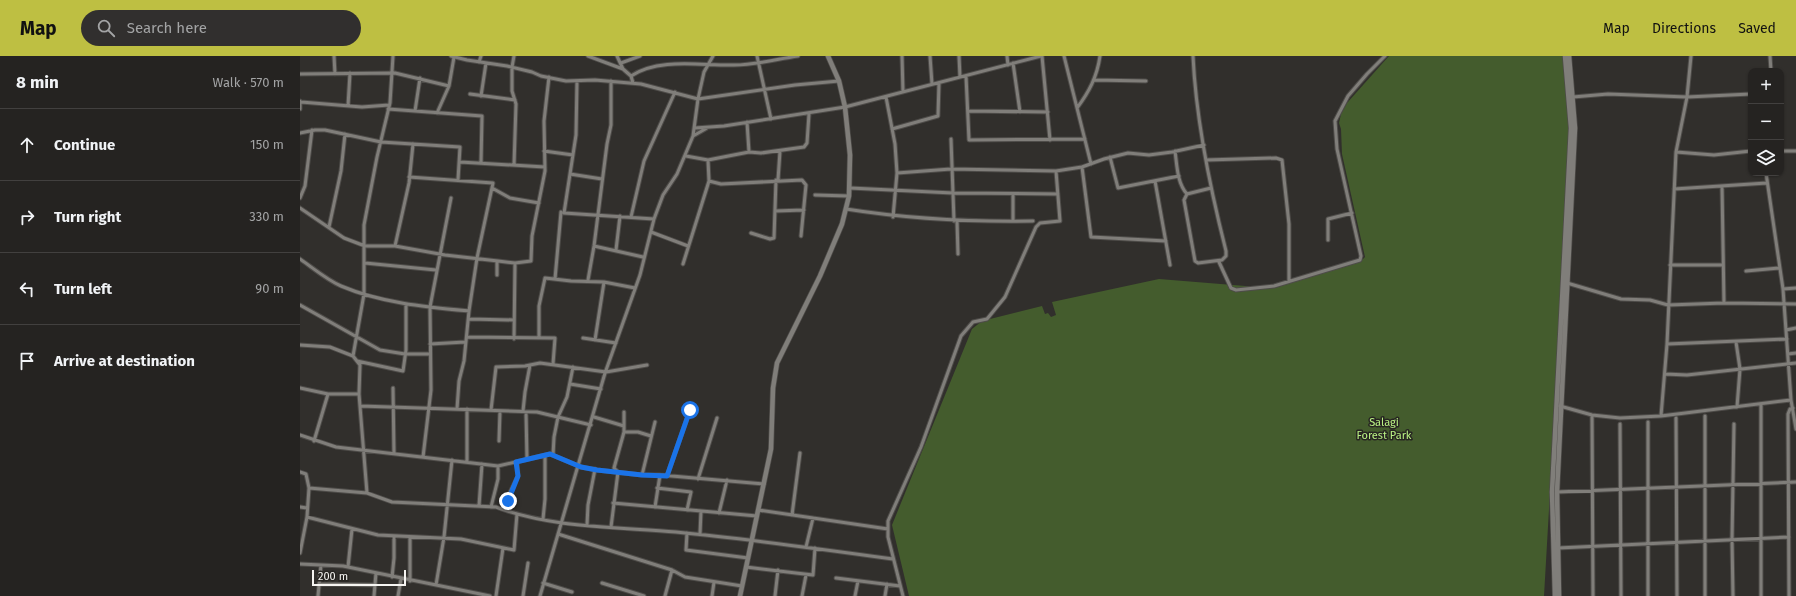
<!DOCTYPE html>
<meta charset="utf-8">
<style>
:root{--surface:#252321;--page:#312f2e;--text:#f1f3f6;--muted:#a3a4a5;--line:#42403f;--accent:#bebf42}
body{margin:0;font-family:"Fira Sans",sans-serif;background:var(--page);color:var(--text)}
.controls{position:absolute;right:12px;top:12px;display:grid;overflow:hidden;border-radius:8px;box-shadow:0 1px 3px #0004}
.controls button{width:36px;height:36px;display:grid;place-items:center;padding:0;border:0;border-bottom:1px solid var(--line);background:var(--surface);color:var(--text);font:20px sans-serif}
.scale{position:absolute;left:12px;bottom:10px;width:94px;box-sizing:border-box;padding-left:4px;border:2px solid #f6f5f2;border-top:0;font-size:11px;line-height:14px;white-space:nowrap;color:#f6f5f2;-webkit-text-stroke:3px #272522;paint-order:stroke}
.stop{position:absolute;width:12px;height:12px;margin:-9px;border:3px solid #1a73e8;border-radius:50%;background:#fff}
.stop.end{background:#1a73e8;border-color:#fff;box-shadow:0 1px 4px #0008}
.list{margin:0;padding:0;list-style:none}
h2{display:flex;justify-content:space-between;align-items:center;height:52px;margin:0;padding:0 16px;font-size:17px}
h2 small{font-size:13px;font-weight:400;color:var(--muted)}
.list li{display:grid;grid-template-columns:26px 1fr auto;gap:12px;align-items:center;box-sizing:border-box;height:72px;padding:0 16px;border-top:1px solid var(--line)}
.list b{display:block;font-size:15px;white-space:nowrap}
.list em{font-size:13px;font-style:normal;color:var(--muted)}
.icon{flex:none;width:22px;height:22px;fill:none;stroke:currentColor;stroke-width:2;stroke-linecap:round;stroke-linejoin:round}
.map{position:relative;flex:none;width:1496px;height:540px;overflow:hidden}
header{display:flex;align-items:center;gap:24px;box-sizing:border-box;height:56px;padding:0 20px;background:var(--accent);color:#111}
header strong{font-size:19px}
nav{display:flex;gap:22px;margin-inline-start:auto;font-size:14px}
.search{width:280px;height:36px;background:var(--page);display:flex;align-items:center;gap:10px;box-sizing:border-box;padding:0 14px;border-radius:22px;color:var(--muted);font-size:15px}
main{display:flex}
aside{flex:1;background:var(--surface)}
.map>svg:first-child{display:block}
.green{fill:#445c2d}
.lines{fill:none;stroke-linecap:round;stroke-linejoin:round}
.street-casing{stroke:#4e4c49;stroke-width:5}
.secondary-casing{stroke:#4e4c49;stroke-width:6}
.street{stroke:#807e7a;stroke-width:3}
.secondary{stroke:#807e7a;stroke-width:4.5}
.route{stroke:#1a73e8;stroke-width:5}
.labels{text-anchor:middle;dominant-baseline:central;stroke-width:3;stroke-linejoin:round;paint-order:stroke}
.park-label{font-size:11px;fill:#b9f283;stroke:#272522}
</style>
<header>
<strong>Map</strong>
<div class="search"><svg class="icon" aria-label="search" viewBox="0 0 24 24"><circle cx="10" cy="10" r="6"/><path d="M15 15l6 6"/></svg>Search here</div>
<nav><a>Map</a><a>Directions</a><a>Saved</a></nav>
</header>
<main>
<aside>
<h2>8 min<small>Walk · 570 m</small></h2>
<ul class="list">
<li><svg class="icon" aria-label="ahead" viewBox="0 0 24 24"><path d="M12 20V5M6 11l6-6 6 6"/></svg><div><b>Continue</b></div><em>150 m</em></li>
<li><svg class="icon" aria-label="right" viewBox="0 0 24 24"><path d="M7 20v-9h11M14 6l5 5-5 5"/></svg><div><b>Turn right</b></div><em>330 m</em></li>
<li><svg class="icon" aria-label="left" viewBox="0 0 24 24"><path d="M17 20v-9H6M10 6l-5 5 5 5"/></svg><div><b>Turn left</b></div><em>90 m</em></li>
<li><svg class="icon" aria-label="arrive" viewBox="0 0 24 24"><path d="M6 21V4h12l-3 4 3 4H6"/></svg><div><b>Arrive at destination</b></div></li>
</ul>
</aside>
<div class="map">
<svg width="1496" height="540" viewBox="0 0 1496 540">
<rect width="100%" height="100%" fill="#312f2c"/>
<path class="green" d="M 1089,0 L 1264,0 L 1271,77 L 1266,232 L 1253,384 L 1244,540 L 609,540 L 592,469 L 672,273 L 682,265 L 742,250 L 745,258 L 748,257 L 751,261 L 756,259 L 752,246 L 859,223 L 970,232 L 978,231 L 1063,203 L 1065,201 L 1042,98 L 1041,73 L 1039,67 L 1041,58 L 1047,47 Z"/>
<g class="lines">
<g class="street-casing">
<path id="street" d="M 34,0 L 35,18
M 151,0 L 167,4 L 207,10 L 232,16 L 241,20 L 266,25 L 295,24 L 341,28 L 398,43 L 495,29 L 539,25
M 288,0 L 323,13 L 331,20 L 333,27
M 317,0 L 323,13
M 457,0 L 471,63
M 602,0 L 603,36
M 630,0 L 632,28
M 659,0 L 660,21
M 707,0 L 708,9
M 742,0 L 750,84
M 764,0 L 791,108
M 1470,0 L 1471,15
M 179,6 L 181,0
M 321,7 L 340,0
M 713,7 L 720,56
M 0,18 L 95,17 L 149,30
M 331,20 C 359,1 403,10 434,9 C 456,9 477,3 498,0
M 666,20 L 669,84 L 785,83
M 794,24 L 846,25
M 277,25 L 276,79 L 264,157 L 354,163
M 170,38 L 215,44
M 181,40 L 186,7
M 586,41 L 595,88 L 597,117 L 593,161
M 1273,41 L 1308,38 L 1387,41 L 1451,38
M 0,45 L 0,53
M 1,46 L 62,51 L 89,49
M 48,50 L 50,17
M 777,52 C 789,36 797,21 800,0
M 88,53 L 182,60 L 181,107
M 115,55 L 120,22
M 668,55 L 748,56
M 137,57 L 149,30 L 154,1
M 447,66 L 449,96
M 395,72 L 424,70 L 545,51 L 741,0
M 592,73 L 638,60 L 639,27
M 0,77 L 15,74 L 25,74 L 81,86 L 160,91 L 158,124
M 393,80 L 407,72
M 651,83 L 654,165
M 244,95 L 273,99
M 875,95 C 877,109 877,127 887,138 L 911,132
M 1481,95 L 1496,95
M 1376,96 L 1414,99 L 1451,95
M 386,100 L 408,104 L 449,96 L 461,97 L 504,91 L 507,87 L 509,58
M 810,101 L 818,132 L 879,120
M 906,104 L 976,102 L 982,104 L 989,168 L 989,225
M 160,106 L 245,111
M 214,109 L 216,48 L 212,35 L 212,11 L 214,0
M 782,111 L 791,181 L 866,185
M 597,117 L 651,113 L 756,115 L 782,111 L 804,103 L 828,97 L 849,99 L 872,96 L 904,89
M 1466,117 L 1483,233 L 1491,344 L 1496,373
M 270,118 L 302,123
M 109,121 L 193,127 L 177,202 L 169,255 L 164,305 L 159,325 L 157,353
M 478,124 L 480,95
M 409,125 L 421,128 L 502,124 L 506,129 L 501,180
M 855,125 L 870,209
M 1422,130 L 1424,247
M 192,132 L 210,142 L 239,147
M 550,132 L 653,137 L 758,138
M 1374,133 L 1467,127
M 887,138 L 884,144 L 895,205 L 898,207 L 922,204 L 926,200 L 926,195 C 910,132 896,66 893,0
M 515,139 L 549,140
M 0,142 L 5,130 L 12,74
M 0,152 L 44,182 L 65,190 L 95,190 L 145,199 L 198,205 L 215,207 L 231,205 L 232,180 L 245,115 L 244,65 L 249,21
M 546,153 C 609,163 668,166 733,165
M 475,155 L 504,154
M 331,161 L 344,105 L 375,36
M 657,165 L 658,198
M 713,165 L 713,138
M 29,171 L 41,115 L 45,78
M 351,176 L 388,190
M 451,177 L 470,183 L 474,182 L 476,124
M 1028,184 L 1028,163 L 1052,157
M 95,190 L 109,127 L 113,88
M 294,190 L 343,201
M 316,194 L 320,160
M 0,203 C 13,212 27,224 41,230 C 81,247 126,251 169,255
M 197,205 L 197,219
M 919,206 L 931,232 L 936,234 L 974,230 L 1060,204 L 1061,200 L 1037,93 L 1035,65 L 1048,40 L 1067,18 L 1085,0
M 65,207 L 136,214
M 383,208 L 409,125 L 408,104
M 1370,209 L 1423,209
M 1446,215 L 1479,212
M 255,223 L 261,156
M 288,224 L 294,190 L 307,88 L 311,69 L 311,25
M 1267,227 L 1321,243 L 1350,244 L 1368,249 L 1424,247 L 1496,248
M 1483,233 L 1496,232
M 0,249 L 80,294 L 105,298 L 130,298
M 169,263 L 214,264
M 1486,274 L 1496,272
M 167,281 L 255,282 L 253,308
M 239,282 L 239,250 L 245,222 L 271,225 L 304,226 L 335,232
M 283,282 L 316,287
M 214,283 L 215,207
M 295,284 L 304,226
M 1436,286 L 1440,313 L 1437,351
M 130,288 L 165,286
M 1367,288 L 1487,283
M 0,289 L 30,291 L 53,300
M 1488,298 L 1496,297
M 57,305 L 103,315 L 106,294 L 106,248
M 1365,318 L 1387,319 L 1496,307
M 270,328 L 301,333
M 0,332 L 28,338 L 59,338
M 93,332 L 94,398
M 1461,348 L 1461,540
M 60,350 L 237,356 L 291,369
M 1260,350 L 1292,359 L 1320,362 L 1361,360 L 1491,344
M 167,353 L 167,406
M 191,354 L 196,311 L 225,310 L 240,307 L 306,316 L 347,309
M 223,355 L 225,336 L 230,309
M 226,356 L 227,403
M 1292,359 L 1293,540
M 1361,360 L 1367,288 L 1376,96 L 1387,41 L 1391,0
M 1405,360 L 1405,540
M 294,361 L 324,370
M 1376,362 L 1377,540
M 1348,366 L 1348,540
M 1320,368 L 1321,540
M 324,376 L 338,376 L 351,380
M 0,379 L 36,391 L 198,410 L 250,398 L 281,411 L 297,414 L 342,419 L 360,419 L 464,428
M 14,385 L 28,338
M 199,385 L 200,355
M 253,399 L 254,381 L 258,361 L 267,341 L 273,311
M 123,401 L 131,334 L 130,251 L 151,142
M 0,416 L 6,418 L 9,432
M 342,419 L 355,366
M 367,420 L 390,354
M 398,423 L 417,362
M 357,432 L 391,436 L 387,454
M 1257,436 L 1496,426
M 67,437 L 59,338 L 60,309 L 53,300 L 64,238 L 64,169 L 77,101 L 90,47 L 93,0
M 313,447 L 457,460
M 179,450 L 182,408
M 0,451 L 7,452
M 191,451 L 198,423 L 198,410
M 355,451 L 360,419
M 202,453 L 218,420 L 217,406
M 458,454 L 588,473
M 419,457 L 427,424
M 492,459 L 500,397
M 7,461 L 78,479 L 161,483 L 214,494 L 217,458
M 243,463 L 245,443 L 245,400
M 287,469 L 288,449 L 295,413
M 311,471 L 318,416 L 314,412 L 324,376 L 324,356
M 387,477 L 386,494 L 448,502
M 258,478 L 372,514 L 385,521 L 442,530
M 400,478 L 401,455
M 506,491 L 513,462
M 1258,492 L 1489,481
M 0,497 L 7,461 L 9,432 L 67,437 L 92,446 L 196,451 C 250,472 318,471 376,476 C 449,483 521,493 593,503
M 0,508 L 43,510 L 190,540
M 48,511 L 52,473
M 446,511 L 513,519 L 515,492
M 92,521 L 94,502 L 94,481
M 536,522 L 600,530
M 110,525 L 110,481
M 243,527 L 272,536
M 302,527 L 344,540
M 19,528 L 75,529
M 136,529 L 144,481 L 152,404
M 18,540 L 21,509
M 74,540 L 76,517
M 98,540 L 101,523
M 196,540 L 203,492
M 223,540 L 228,507
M 240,540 L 305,317 L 340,219 L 354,163 L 363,139 L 377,118 L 393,80 L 398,43 L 404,16 L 413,0
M 365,540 L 372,514
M 412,540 L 414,526
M 475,540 L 478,514
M 502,540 L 506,519
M 555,540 L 558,525
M 585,540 L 587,528
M 603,540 L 588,481 L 588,465 L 621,391 L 661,280 L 673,266 L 687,263 L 705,241 L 736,171 L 740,167 L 760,165 L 756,115
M 1433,540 L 1432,484 L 1434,368
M 1489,540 L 1488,358 L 1490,353 L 1493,352"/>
</g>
<g class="secondary-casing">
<path id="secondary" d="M 440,540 L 471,393 L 473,332 L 477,307 L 520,220 L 542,168 L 549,140 L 550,99 L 545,51 L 539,25 L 528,0
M 1255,540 L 1252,436 L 1271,72 L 1265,0
M 1259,540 L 1257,436 L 1275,72 L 1269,0"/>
</g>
<use href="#street" class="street"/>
<use href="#secondary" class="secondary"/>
</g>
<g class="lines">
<path class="route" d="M 208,445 L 218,420 L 216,406 L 250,398 L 281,411 L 297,414 L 342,419 L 367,420 L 390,354"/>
</g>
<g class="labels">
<g class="park-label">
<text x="1084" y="366">Salagi<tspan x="1084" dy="13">Forest Park</tspan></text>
</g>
</g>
</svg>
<div class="controls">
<button>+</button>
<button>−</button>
<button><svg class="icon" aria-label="layers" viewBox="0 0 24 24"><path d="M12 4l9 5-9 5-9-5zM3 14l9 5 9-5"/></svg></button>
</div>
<div class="scale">200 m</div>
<div class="stop" style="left:390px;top:354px"></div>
<div class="stop end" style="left:208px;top:445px"></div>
</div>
</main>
